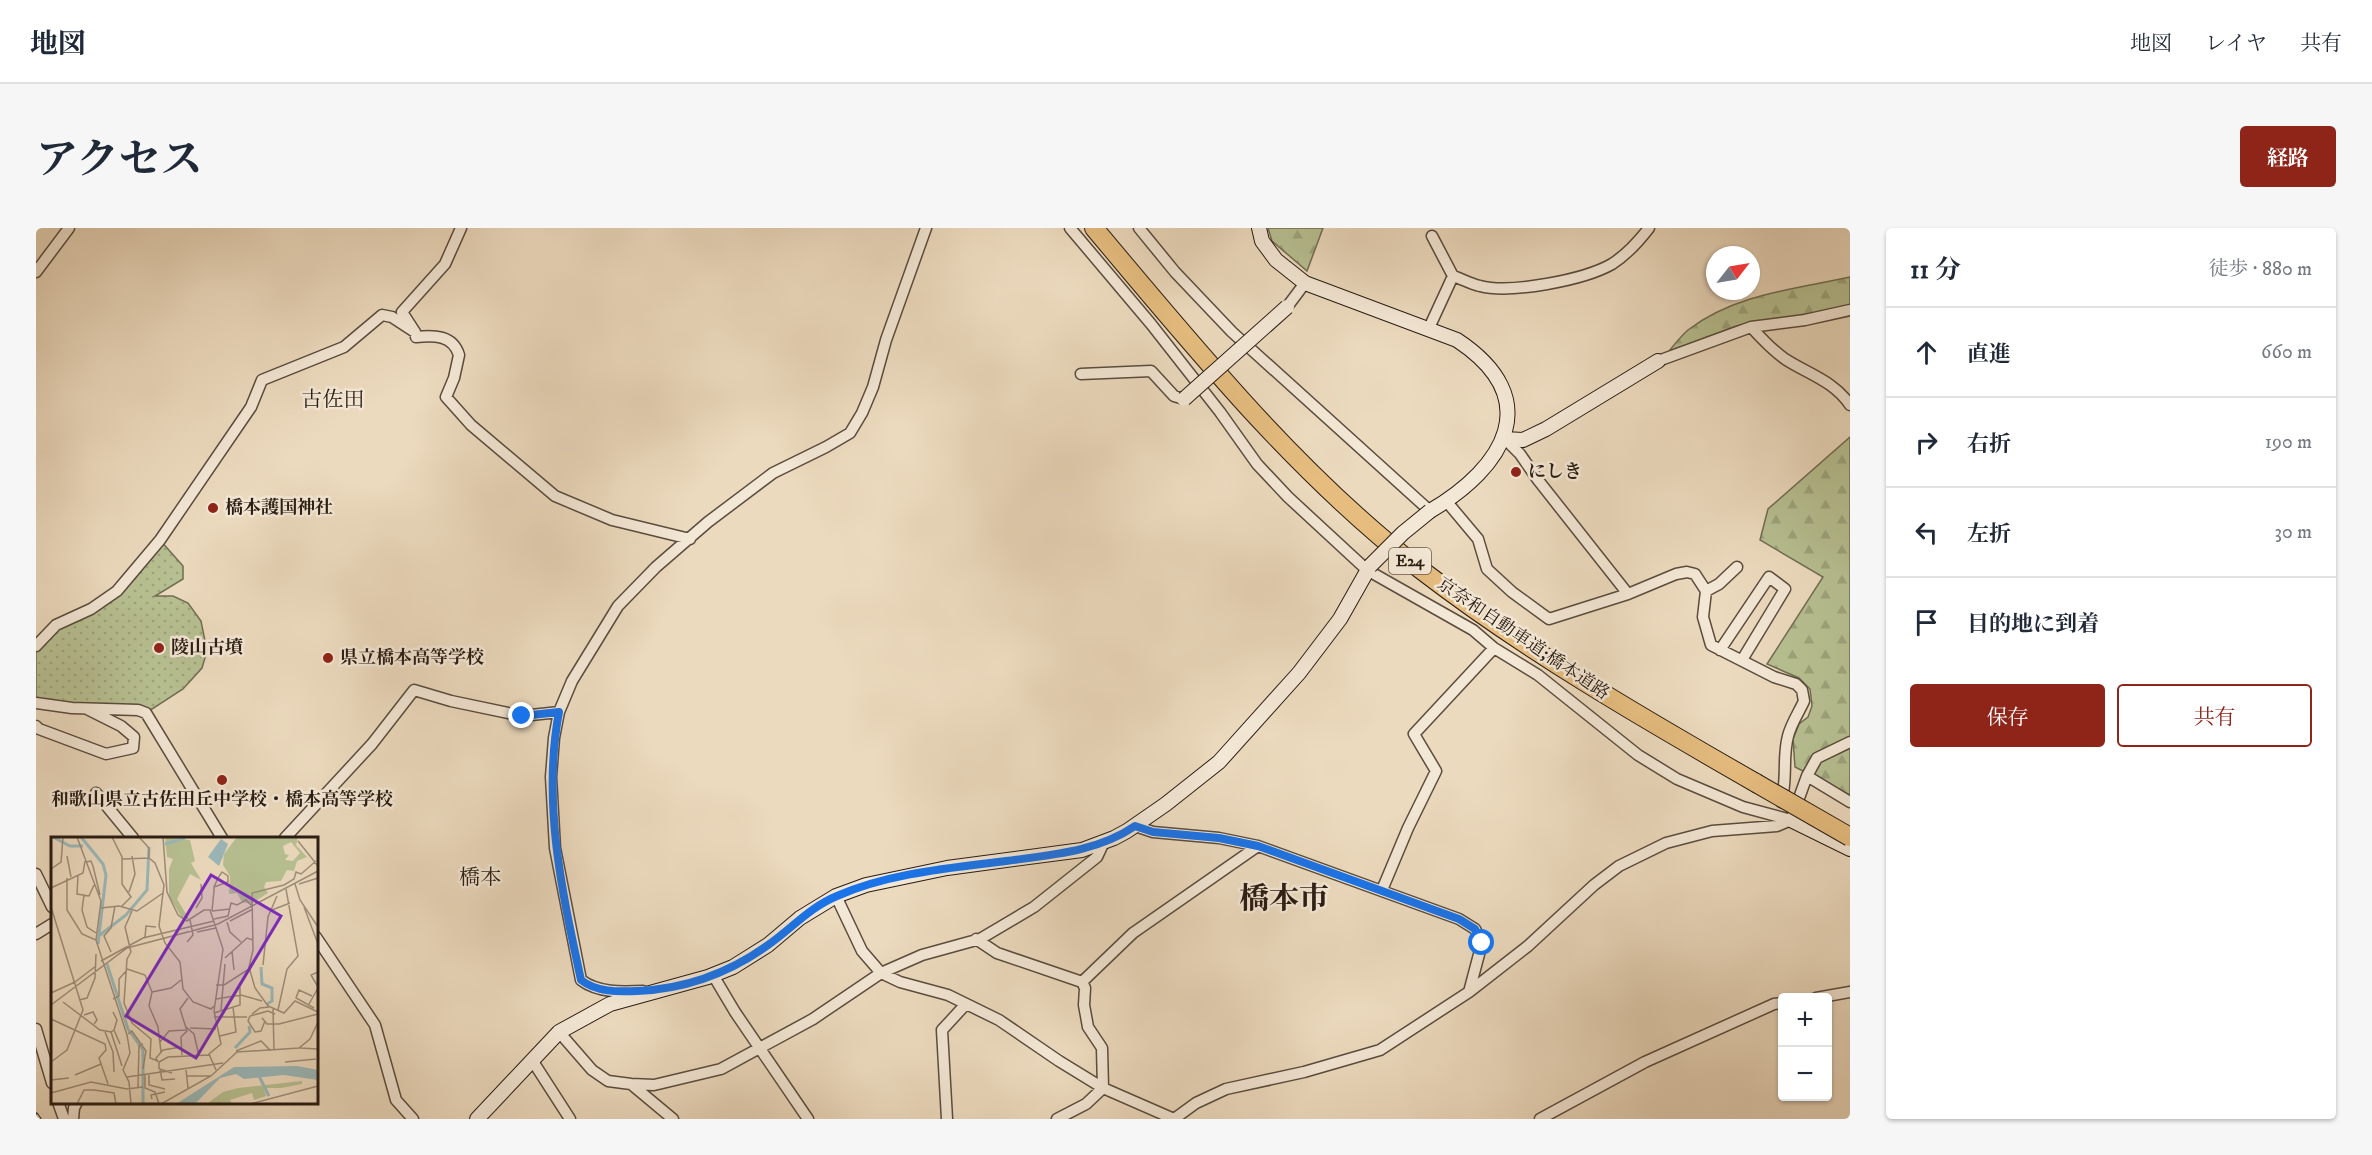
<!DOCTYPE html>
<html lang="ja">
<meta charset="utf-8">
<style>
:root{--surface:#fff;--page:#f6f6f7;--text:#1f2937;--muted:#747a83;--line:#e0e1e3;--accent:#8f2418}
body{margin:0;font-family:"IM FELL DW Pica","Noto Serif JP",serif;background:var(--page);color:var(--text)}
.controls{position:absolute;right:18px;bottom:18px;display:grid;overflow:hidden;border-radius:6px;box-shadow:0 2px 4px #0004}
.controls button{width:54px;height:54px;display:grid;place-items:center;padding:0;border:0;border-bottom:2px solid var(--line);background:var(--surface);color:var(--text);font:30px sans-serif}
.compass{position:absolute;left:1670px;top:18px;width:54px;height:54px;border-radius:50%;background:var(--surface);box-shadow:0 2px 4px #0004;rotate:59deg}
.stop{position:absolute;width:18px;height:18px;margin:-14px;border:4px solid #1a73e8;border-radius:50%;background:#fff}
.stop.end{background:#1a73e8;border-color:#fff;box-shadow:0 2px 6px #0008}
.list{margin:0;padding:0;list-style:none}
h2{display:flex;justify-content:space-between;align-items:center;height:78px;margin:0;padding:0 24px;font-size:26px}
h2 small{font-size:20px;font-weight:400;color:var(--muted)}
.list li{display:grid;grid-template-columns:39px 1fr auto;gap:18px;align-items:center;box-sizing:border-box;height:90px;padding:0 24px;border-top:2px solid var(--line)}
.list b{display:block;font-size:22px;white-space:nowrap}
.list em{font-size:20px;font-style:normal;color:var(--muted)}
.actions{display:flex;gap:12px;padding:18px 24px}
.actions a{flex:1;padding:14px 0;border:2px solid var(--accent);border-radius:6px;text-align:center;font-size:21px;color:var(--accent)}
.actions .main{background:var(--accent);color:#fff}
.icon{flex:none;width:33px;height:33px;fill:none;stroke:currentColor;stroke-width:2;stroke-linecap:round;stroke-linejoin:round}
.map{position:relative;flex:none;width:1814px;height:891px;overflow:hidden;border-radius:6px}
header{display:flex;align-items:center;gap:36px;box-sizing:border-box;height:84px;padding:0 30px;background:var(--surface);border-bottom:2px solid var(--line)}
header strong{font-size:28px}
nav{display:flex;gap:33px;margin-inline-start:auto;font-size:21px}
.intro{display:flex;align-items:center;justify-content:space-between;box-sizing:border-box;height:144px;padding:0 36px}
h1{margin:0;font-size:42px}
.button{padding:15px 27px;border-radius:6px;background:var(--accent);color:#fff;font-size:21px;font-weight:700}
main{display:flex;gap:36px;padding:0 36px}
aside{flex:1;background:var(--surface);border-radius:6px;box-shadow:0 2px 4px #0004}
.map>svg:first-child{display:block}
.forest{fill:url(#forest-firs);stroke:#706e52;stroke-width:1.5}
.park{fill:url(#park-dots);stroke:#706e52;stroke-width:1.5}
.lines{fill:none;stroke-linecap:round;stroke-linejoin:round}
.street-casing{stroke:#5a4c3e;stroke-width:13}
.secondary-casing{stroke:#291c13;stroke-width:16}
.highway-casing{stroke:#291c13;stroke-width:20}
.street{stroke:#f3e7d5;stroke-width:10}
.secondary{stroke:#f3e7d5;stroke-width:14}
.highway{stroke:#e6bd7f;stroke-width:18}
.rail-casing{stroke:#291c13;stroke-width:5}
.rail{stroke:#f3e7d5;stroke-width:3;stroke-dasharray:9;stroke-linecap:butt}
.secondary-bridge-casing{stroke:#291c13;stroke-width:16;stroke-linecap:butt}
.highway-bridge-casing{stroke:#291c13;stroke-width:20;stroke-linecap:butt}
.secondary-bridge{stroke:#f3e7d5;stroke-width:14}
.highway-bridge{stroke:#e6bd7f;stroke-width:18}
.route{stroke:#1a73e8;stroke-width:8}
.poi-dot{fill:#8f2418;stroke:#f3e7d5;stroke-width:2}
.labels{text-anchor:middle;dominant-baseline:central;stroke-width:5;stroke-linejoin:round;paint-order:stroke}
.shield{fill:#f3e7d5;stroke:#66594d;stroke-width:1.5}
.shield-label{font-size:16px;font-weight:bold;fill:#291c13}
.poi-label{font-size:18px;font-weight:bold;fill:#291c13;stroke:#f3e7d5;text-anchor:start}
.street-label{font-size:18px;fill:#291c13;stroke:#f3e7d5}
.quarter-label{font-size:21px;fill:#291c13;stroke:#f3e7d5}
.town-label{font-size:30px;font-weight:bold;fill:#291c13;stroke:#f3e7d5}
.inset-river{fill:none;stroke:#9bb9ba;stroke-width:3}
.inset-road{fill:none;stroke:#9e8e7a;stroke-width:1.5}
.view{fill:#7b2cbf;fill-opacity:0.15;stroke:#7b2cbf;stroke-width:3}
.inset-edge{fill:none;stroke:#291c13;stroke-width:3}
</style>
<header>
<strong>地図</strong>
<nav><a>地図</a><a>レイヤ</a><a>共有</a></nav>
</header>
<div class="intro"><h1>アクセス</h1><a class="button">経路</a></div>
<main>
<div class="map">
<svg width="1814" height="891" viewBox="0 0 1814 891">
<defs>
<pattern id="forest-firs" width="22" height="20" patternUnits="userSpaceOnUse" patternTransform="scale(1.5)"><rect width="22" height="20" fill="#b7c092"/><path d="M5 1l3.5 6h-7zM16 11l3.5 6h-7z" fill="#9da47d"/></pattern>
<pattern id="park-dots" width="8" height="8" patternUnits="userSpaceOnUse" patternTransform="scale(1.5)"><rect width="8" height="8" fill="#b7c092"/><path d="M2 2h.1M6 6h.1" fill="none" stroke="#9da47d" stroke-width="1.8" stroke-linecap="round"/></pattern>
</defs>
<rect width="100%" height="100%" fill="#ecdabe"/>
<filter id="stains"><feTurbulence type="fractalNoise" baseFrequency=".00333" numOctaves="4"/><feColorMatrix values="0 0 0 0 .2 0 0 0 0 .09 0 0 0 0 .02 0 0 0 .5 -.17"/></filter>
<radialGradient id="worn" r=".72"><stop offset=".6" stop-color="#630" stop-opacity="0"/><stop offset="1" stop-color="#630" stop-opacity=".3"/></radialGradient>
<path class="forest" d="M 1232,0 L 1287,0 L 1271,43 L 1236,13 Z
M 1814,49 L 1814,79 L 1700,98 L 1633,123 C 1639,116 1645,108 1652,102 C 1699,66 1759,61 1814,49 Z
M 1814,209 L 1814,567 L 1759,539 L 1757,511 L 1763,496 L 1772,489 L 1776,478 L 1774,461 L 1763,450 L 1731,436 L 1787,349 L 1724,312 L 1732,281 Z"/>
<path class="park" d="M 124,312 L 147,338 L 147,351 L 119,368 L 137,368 L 152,375 L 165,393 L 171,423 L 166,440 L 147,461 L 110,485 L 0,474 L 0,418 L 20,397 L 80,363 Z"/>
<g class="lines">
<g class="street-casing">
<path id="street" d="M 1034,0 L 1115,96 L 1184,184 L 1221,236 L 1252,269 L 1331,342 L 1437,402 L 1458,420 L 1502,447 L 1602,527 L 1641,551 L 1707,579 L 1755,592
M 1103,0 L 1139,44 L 1196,104 L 1394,283
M 0,44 L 33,0
M 1417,48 C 1426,51 1435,56 1444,58 C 1474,66 1548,52 1576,36 C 1590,27 1603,13 1613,0
M 1251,79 L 1269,55
M 1715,99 C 1725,110 1736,122 1749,131 C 1772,146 1798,153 1814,177
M 1393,100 L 1417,48 L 1396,8
M 379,104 L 380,109 C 398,107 417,107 423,127 L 418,150 L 410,169 L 435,197 L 519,268 L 576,292 L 654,311
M 1622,133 L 1715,99 L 1769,92 L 1814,82
M 1045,146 L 1115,143 L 1138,168 L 1148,171
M 1469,211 L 1484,226 L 1502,252 L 1592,366
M 1411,274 L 1442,311 L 1451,341 L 1476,364 L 1513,391 L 1592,366 L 1640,346 L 1651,344 L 1659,346 L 1670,363 L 1667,389 L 1675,417 L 1738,449 L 1760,456 L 1766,462 L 1768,473 C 1763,484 1755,496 1752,508 C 1746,530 1752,551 1745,574
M 1670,363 L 1683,356 L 1701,339
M 0,418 L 20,397 L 55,381 L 81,363 L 124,312 L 215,179 L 226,152 L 308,119 L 346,87 L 356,89 L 379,104 L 366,84 L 409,36 L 425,0
M 1684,422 L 1733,349 L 1749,361 L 1706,432
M 0,475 L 36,480 L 102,482 L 110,485 L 186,610
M 0,498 L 3,501 L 70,526 L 97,520 L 98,509 L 85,498 L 51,481
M 1771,548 L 1814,574
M 60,565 L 97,610
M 1099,598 L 1117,604 L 1183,610 L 1222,618 L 1423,691 L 1439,701 L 1446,715 L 1433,764
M 249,610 L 336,516 L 378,462 L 415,473 L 486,488 L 523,484
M 0,646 L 16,679
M 1346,662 L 1372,600 L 1400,543 L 1378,506 L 1458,420
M 800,668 L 826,723 L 845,745 L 864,754 L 912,767 L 963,792 L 1023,833 L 1067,860 L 1138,891
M 0,706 L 16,696
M 280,709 L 339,797 L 360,872 L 377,891
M 940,711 L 961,725 L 1046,754 L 1049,760 L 1048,777 L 1052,799 L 1066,820 L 1067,860
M 677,747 L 699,784 L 772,891
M 1046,754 L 1097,705 L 1222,618
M 607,763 C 586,764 562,765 545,752 L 519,620 L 515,549 L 518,510 L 523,484 L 536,453 L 582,378 L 620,339 L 672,294 L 737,245 L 790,219 L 814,205 L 826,185 L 837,159 L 850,112 L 890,0
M 1780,770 L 1814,764
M 0,801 L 16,855
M 523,804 L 556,842 L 572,853 L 595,856 L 618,857 L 685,841 L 777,791 L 845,745 L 886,727 L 944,711 L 998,679 L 1061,629 L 1068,614
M 496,832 L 534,891
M 595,856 L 637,891
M 22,874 L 28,891
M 37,891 L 38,880 L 41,874
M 911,891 L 906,802 L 930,776
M 1021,891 L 1050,876 L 1067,860
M 1138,891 L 1160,875 L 1190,861 L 1268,844 L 1344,822 L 1433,764 L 1492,718 L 1558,657 L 1583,638 L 1630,615 L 1676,603 L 1741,598 L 1755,592 L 1771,548 L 1781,530 L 1814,514
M 1504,891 L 1609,834 L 1738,776 L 1746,775"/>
</g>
<g class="secondary-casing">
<path id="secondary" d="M 1223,0 L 1226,13 L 1240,32 L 1269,55 L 1421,112 C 1510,171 1469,239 1394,283
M 1469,211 L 1487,212 L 1510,201 L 1622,133
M 1755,592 L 1814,621
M 441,891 L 523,804 L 574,776 L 672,749 L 697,739 L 732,717 L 764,690 L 800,668 L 830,657 L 911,640 L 1046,622 L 1078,610 L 1091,603 L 1130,576 L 1183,534 L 1263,445 L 1304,391 L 1334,338"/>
</g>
<g class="highway-casing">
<path id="highway" d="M 1058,0 C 1159,120 1259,244 1384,341 C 1489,422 1605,489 1720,555"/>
</g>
<use href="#street" class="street"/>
<use href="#secondary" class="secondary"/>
<use href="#highway" class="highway"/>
<g class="rail-casing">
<path id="rail" d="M 0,887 L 3,891"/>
</g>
<use href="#rail" class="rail"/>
<g class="secondary-bridge-casing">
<path id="secondary-bridge" d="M 1148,171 L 1251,79
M 1334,338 L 1367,305 L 1394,283"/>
</g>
<g class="highway-bridge-casing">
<path id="highway-bridge" d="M 1720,555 L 1814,609"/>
</g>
<use href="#secondary-bridge" class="secondary-bridge"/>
<use href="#highway-bridge" class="highway-bridge"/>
</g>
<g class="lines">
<path class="route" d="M 486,488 L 523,484 C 506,574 526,664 545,752 C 560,764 582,764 601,763 C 648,761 693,745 732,717 C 755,701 774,679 801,668 C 853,645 914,640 970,633 C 1014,627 1061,624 1099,598 L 1117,604 L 1183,610 L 1222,618 L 1423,691 L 1439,701 L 1446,715"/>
</g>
<g class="poi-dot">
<circle cx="1480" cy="244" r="6"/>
<circle cx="177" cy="280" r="6"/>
<circle cx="123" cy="420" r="6"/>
<circle cx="292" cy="430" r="6"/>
<circle cx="186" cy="552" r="6"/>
</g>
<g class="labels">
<rect class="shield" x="1353" y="320" width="42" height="26" rx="4.5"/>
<g class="shield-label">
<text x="1374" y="333">E24</text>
</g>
<g class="poi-label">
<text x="1492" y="244">にしき</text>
<text x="189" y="280">橋本護国神社</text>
<text x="135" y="420">陵山古墳</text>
<text x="304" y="430">県立橋本高等学校</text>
<text x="186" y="572" text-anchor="middle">和歌山県立古佐田丘中学校・橋本高等学校</text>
</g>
<g class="street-label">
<text transform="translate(1487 411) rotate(34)">京奈和自動車道;橋本道路</text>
</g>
<g class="quarter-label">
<text x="297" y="172">古佐田</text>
<text x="444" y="650">橋本</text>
</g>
<g class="town-label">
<text x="1248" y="671">橋本市</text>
</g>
</g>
<g transform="translate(15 609)">
<rect width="267" height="267" fill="#ecdabe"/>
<path d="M 187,0 L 234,0 L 230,7 L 230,36 L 214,39 L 192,29 ZM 251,244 L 251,247 L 230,251 L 213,251 L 215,259 L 203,263 L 201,256 L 179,263 L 181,267 L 157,266 L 172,255 L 187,251 Z" fill="#b7c092"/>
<path d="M 114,0 L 139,3 L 144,24 L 140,26 L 150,43 L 139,37 L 126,62 L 138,82 L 132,83 L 118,59 L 118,32 L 122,22 L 116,20 ZM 186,0 L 191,0 L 194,19 L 212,32 L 211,25 L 200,12 L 199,0 L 247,0 L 245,8 L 256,20 L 246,24 L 243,34 L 236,33 L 230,44 L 215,45 L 213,50 L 217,56 L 200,67 L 191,65 L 186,56 L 178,57 L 179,39 L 172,28 L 173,17 ZM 240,5 L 249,16 L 242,24 L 234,23 L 238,18 L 234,17 L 232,9 Z" fill="#b7c092" fill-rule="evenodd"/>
<path d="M 170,2 L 177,7 L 168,29 L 157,20 ZM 246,229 L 267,233 L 267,243 L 233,238 L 193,242 L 185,237 L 169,241 L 144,267 L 125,267 L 183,230 Z" fill="#9bb9ba"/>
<path class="inset-river" d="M 2,0 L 19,9 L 32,9M 30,0 L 52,27 L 55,38 L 47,107M 114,7 L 134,1M 49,98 L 75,78 L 96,53 L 98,10M 56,127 L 77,192 L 92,213 L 92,267M 210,130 L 211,147 L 221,151 L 221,164 L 216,167M 184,211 L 199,195 L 198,189M 207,237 L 218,259"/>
<path class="inset-road" d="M 26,0 L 50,64 L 45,103M 61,0 L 71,20 L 71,47 L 80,60 L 70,70M 88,0 L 98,11 L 98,21M 112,0 L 116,55 L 127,78 L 136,84 L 153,73 L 159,73 L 172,112 L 163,174 L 170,207 L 158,217 L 165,233M 247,4 L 267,29M 16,19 L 20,40M 71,22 L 98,21 L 104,26 L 113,48 L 108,89 L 114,106 L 129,125 L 132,152 L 142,165 L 160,172 L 163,169M 265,24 L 250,37 L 245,35 L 243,42 L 233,48 L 201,56 L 202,113 L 198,130 L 204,151 L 217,169 L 233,176 L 244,164 L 267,175M 35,25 L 40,24 L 42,29 L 49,58M 0,32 L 10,25 L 12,0M 27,38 L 26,57 L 38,59 L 43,48M 16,41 L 16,73 L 31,97 L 45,103 L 76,198 L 79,216 L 72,233 L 78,245 L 80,267M 244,47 L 249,63 L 267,90M 248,47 L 267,41M 0,51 L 32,36 L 34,24M 78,55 L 84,37 L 81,19M 33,58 L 31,73 L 36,90 L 45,96M 0,70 L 32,173 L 16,213 L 0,225M 253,70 L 267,107M 50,71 L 68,69 L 86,74 L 112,56M 145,71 L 151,61 L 150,47M 221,73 L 239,66M 81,74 L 74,90 L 80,115 L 76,122 L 73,166 L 81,186 L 100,202 L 99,221 L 107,224M 161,74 L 163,53 L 163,50 L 167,41 L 171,35 L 177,39 L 177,45 L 163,50M 161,74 L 179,72M 163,82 L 177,79 L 180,66 L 186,68 L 195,63 L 201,69M 179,84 L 202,72M 176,85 L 179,95 L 190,105M 146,95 L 165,91M 94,100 L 95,89 L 105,90M 136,105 L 142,98 L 139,83M 181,114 L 183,133M 60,115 L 53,99 L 60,91 L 64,69M 174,121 L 196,101 L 202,103M 50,124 L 92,101 L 163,84M 212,128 L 217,80 L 226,59M 76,132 L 94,138 L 101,155 L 98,169 L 107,190 L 110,215M 267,135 L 260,138 L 267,150M 24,145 L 45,129M 165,148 L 173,148 L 198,132M 101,155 L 120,151 L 130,143M 0,156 L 24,145M 261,159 L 248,153 L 245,161 L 263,171M 62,162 L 68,159 L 68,142 L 76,133M 165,162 L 190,158 L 211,164M 28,163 L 36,161 L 44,141 L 45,117M 12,165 L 49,193 L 60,195 L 71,229M 258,167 L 267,151M 0,168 L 76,111 L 167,87 L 267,34M 222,172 L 223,213M 170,173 L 174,127M 227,173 L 236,132 L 247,119 L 235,52M 62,175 L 66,183 L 63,193M 163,176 L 189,168 L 189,150M 201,177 L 209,171 L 218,170M 33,178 L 42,175 L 46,183 L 43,187M 199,179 L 197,184 L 204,195 L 210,194 L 214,184M 199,179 L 217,174 L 224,177M 163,180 L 196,180M 211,181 L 216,187 L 228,187 L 267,177M 0,182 L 54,207 L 55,213 L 48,221 L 57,247M 135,190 L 143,197 L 148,219M 139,191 L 165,192M 54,195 L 62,215 L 63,235M 60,195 L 63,193 L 69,207M 77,197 L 81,194 L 95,214 L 92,232M 169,199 L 185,195 L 182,170M 109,205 L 118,194 L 135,193M 249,211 L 267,212M 185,214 L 210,204 L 219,213M 131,218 L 130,200 L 136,194 L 129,172 L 137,161M 107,225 L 105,221 L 112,213 L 130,210M 234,225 L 265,222M 108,232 L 108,225 L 117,220 L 158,218M 135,233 L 137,251M 121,236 L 109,232 L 111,243 L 124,242M 24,238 L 50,227M 94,238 L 94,251 L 104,255 L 108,267M 98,238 L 98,248 L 114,252M 136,239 L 160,239M 76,240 L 172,226M 0,243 L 18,241M 87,250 L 88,209 L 92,207M 0,256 L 40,245 L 76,252 L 92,250M 101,262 L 100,258 L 114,255M 26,267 L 33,253 L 43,253 L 63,256 L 65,267M 110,267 L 160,239 L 186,215 L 248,211 L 259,202 L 267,185M 199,267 L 267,249"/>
<path class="view" d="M 160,38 L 230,79 L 145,221 L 75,179 Z"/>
<rect width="267" height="267" class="inset-edge"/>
</g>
<rect width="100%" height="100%" filter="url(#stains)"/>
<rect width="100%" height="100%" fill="url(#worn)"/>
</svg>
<div class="controls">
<button>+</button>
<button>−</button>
</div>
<svg class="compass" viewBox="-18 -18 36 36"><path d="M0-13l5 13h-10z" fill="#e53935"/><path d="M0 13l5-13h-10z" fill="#747a83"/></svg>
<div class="stop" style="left:1446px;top:715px"></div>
<div class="stop end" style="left:486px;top:488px"></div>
</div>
<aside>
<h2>11 分<small>徒歩 · 880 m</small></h2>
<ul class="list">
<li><svg class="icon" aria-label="ahead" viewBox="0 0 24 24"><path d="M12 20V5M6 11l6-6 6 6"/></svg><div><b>直進</b></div><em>660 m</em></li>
<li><svg class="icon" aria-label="right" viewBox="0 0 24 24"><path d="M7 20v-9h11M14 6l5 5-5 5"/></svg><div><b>右折</b></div><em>190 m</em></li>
<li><svg class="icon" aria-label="left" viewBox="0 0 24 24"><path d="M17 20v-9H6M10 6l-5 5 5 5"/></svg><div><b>左折</b></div><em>30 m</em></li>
<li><svg class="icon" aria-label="arrive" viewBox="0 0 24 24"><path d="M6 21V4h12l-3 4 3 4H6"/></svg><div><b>目的地に到着</b></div></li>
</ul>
<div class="actions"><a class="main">保存</a><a>共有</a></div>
</aside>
</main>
